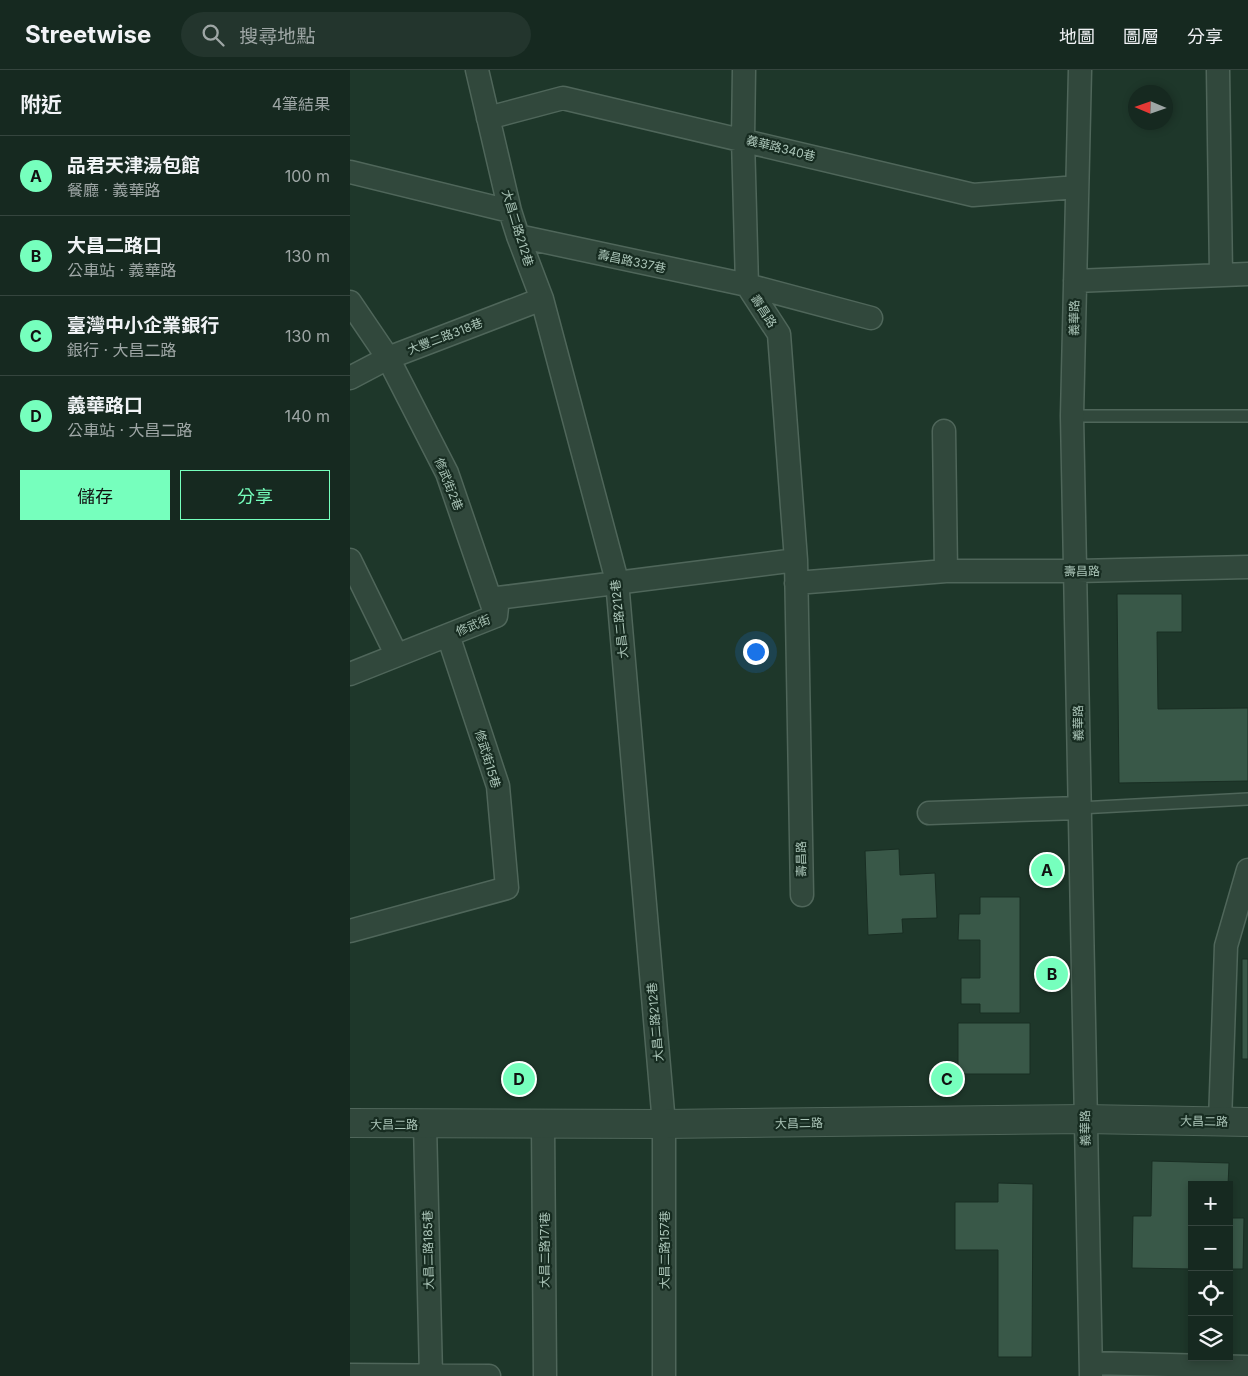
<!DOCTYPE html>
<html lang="zh-TW">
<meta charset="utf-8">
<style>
:root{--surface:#162920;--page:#23352d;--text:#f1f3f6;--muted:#9ea6a5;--line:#35453e;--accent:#76ffbd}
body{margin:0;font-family:Inter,"Noto Sans TC",sans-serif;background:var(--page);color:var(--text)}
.controls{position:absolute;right:15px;bottom:15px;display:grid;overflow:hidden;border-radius:0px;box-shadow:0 2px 8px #0003}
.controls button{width:45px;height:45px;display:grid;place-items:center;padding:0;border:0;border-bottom:1px solid var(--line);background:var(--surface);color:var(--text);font:25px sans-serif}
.compass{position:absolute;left:778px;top:15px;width:45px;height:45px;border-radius:50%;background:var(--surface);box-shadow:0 2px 8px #0003;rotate:272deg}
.you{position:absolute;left:405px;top:581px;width:18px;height:18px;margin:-12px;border:4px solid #fff;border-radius:50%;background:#1a73e8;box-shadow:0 0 0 8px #1a73e833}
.badge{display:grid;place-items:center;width:32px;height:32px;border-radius:50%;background:var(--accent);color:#111;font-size:16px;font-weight:700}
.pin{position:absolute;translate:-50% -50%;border:2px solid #fff;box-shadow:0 1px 5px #0006}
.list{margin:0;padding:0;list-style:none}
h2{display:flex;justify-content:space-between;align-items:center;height:65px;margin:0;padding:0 20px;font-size:21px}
h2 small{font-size:16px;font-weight:400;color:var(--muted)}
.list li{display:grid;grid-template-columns:32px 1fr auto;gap:15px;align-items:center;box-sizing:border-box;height:80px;padding:0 20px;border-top:1px solid var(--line)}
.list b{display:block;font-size:19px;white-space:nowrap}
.list p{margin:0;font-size:16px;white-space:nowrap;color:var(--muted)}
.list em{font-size:16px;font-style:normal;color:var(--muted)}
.actions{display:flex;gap:10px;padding:15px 20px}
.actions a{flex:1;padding:11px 0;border:1px solid var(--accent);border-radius:0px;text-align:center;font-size:18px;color:var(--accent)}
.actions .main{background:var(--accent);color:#111}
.icon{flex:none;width:28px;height:28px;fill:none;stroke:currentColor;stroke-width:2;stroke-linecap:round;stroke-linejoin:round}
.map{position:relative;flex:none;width:898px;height:1306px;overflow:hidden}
header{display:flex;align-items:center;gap:30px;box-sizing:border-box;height:70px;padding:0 25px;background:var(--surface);border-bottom:1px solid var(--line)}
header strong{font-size:24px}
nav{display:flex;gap:28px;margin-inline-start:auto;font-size:18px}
.search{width:350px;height:45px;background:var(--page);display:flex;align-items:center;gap:12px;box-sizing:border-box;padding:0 18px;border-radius:28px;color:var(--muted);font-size:19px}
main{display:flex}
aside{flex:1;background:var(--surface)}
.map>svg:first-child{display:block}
.building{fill:#395848;stroke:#192e23}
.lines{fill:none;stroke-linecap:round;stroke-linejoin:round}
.service-casing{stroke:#4f665a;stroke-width:14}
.minor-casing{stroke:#4f665a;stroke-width:25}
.tertiary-casing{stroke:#4f665a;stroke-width:30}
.service{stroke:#31483c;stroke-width:11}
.minor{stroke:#31483c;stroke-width:22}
.tertiary{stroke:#31483c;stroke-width:28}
.labels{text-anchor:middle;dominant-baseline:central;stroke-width:4.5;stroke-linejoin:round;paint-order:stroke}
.street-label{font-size:12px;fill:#abc5b8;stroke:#172c21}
</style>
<header>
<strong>Streetwise</strong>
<div class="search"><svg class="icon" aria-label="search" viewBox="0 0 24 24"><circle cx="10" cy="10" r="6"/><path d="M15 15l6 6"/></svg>搜尋地點</div>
<nav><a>地圖</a><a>圖層</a><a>分享</a></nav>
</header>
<main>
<aside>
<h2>附近<small>4筆結果</small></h2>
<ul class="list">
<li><span class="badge">A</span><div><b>品君天津湯包館</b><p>餐廳 · 義華路</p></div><em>100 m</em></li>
<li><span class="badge">B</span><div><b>大昌二路口</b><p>公車站 · 義華路</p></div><em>130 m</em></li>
<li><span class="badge">C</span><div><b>臺灣中小企業銀行</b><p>銀行 · 大昌二路</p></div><em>130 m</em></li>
<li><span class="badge">D</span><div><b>義華路口</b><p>公車站 · 大昌二路</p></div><em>140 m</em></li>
</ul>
<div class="actions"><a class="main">儲存</a><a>分享</a></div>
</aside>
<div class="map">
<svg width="898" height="1306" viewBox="0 0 898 1306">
<rect width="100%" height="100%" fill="#1e372a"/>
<path class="building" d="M 767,524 L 832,524 L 832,562 L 807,562 L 808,639 L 898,638 L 898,711 L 769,713 Z
M 549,779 L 550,805 L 585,803 L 587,848 L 552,849 L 553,863 L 518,865 L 515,781 Z
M 630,827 L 670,827 L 670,943 L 630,943 L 630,934 L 611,934 L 611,908 L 630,908 L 630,870 L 608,870 L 609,844 L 630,844 Z
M 892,889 L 898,889 L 898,989 L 892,989 Z
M 608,953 L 680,953 L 680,1004 L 608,1004 Z
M 802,1091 L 879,1093 L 878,1115 L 842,1115 L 842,1199 L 782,1198 L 783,1146 L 801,1146 Z
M 648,1113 L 683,1114 L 682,1287 L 648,1287 L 648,1180 L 605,1180 L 605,1132 L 648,1132 Z
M 879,1148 L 894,1148 L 893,1199 L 879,1199 Z"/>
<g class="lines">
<g class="service-casing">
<path id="service" d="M 722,346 L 898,346
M 729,738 L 898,729"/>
</g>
<g class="minor-casing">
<path id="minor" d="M 127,0 L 160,141 L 168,166 L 192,229 L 267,511 L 314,1054 L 314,1306
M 394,0 L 393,69 L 397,215 L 429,264 L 446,490 L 452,825
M 730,0 L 722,346 L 741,1306
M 868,0 L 871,205
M 138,48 L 213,28 L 623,125 L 727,117
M 0,102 L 160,141
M 168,166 L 397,215 L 521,248
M 725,211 L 898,204
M 0,232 L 38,288 L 97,403 L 146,546
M 0,308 L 38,288 L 192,229
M 594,361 L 596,501
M 0,490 L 46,584
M 446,513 L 596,501 L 727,501 L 898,497
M 146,546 L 148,528 L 446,490
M 0,604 L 146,546
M 579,743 L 729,738
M 0,861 L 157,818 L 148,716 L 98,565
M 870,1052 L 876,876 L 898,800
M 75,1054 L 81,1306
M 193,1055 L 195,1306
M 741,1293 L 898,1297
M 0,1305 L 139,1306"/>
</g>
<g class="tertiary-casing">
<path id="tertiary" d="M 0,1053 L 314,1054 L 735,1049 L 898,1052"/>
</g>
<use href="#service" class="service"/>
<use href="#minor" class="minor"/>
<use href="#tertiary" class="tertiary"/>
</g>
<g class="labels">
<g class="street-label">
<text transform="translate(431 78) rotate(14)">義華路340巷</text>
<text transform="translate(168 158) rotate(73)">大昌二路212巷</text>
<text transform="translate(282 191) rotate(12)">壽昌路337巷</text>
<text transform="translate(414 241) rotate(57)">壽昌路</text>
<text transform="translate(724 248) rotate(-89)">義華路</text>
<text transform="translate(95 266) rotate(-21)">大豐二路318巷</text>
<text transform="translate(99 414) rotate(68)">修武街2巷</text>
<text transform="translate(732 501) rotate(-1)">壽昌路</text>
<text transform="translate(269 549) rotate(-96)">大昌二路212巷</text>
<text transform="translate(123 555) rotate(-22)">修武街</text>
<text transform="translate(728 653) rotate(-91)">義華路</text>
<text transform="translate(138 689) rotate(73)">修武街15巷</text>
<text transform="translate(451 789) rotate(-91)">壽昌路</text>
<text transform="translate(305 952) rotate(-95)">大昌二路212巷</text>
<text transform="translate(854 1051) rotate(1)">大昌二路</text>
<text transform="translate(449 1053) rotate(-1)">大昌二路</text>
<text x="44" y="1054">大昌二路</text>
<text transform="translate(735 1058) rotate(-91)">義華路</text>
<text transform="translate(78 1180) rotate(-91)">大昌二路185巷</text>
<text transform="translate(194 1180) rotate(-90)">大昌二路171巷</text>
<text transform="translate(314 1180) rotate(-90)">大昌二路157巷</text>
</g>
</g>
</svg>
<div class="controls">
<button>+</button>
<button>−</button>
<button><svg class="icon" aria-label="locate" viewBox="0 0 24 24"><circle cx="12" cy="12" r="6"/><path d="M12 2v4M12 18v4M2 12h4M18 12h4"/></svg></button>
<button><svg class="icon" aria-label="layers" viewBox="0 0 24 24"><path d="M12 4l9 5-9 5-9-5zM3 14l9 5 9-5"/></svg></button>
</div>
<svg class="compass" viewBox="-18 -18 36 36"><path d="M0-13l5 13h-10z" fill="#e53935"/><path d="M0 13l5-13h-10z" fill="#9ea6a5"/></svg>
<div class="you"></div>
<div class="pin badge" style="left:697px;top:800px">A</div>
<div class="pin badge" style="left:702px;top:904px">B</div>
<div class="pin badge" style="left:597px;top:1009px">C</div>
<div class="pin badge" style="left:169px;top:1009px">D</div>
</div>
</main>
